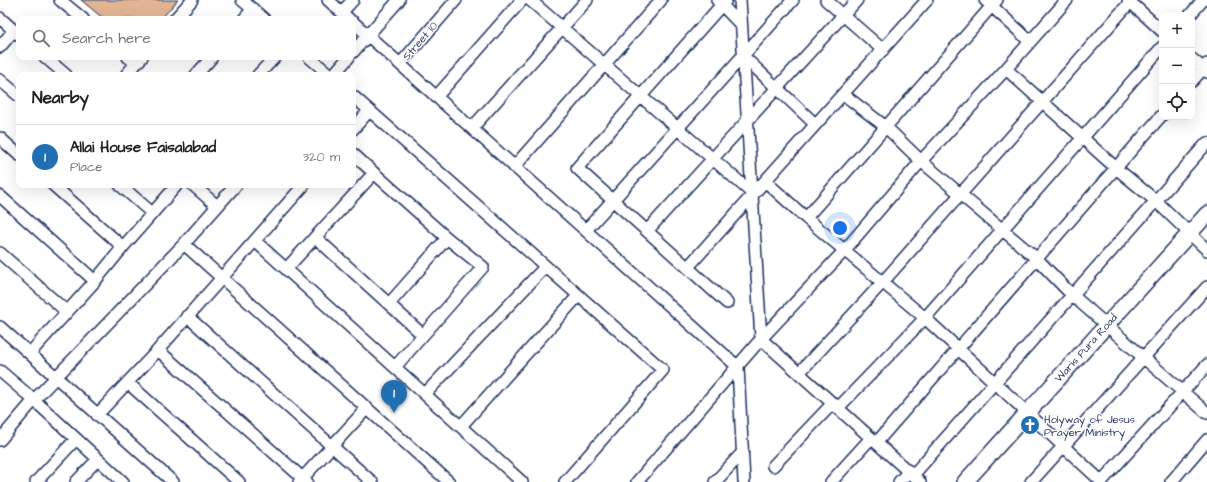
<!DOCTYPE html>
<meta charset="utf-8">
<style>
:root{--surface:#fff;--page:#f6f6f6;--text:#222;--muted:#767676;--line:#e0e0e0;--accent:#1f6fb2}
body{margin:0;font-family:"Architects Daughter",sans-serif;background:var(--page);color:var(--text)}
.controls{position:absolute;right:12px;top:12px;display:grid;overflow:hidden;border-radius:8px;box-shadow:0 4px 16px #0002}
.controls button{width:36px;height:36px;display:grid;place-items:center;padding:0;border:0;border-bottom:1px solid var(--line);background:var(--surface);color:var(--text);font:20px sans-serif}
.you{position:absolute;left:840px;top:228px;width:14px;height:14px;margin:-10px;border:3px solid #fff;border-radius:50%;background:#1a73e8;box-shadow:0 0 0 6px #1a73e833}
.badge{display:grid;place-items:center;width:26px;height:26px;border-radius:50%;background:var(--accent);color:#fff;font-size:13px;font-weight:700}
.pin{position:absolute;translate:-50% -33px;filter:drop-shadow(0 1px 2px #0008)}
.pin::after{content:'';position:absolute;top:21px;width:14px;height:12px;background:inherit;clip-path:polygon(0 0,100% 0,50% 100%)}
.list{margin:0;padding:0;list-style:none}
h2{display:flex;justify-content:space-between;align-items:center;height:52px;margin:0;padding:0 16px;font-size:17px}
h2 small{font-size:13px;font-weight:400;color:var(--muted)}
.list li{display:grid;grid-template-columns:26px 1fr auto;gap:12px;align-items:center;box-sizing:border-box;height:64px;padding:0 16px;border-top:1px solid var(--line)}
.list b{display:block;font-size:15px;white-space:nowrap}
.list p{margin:0;font-size:13px;white-space:nowrap;color:var(--muted)}
.list em{font-size:13px;font-style:normal;color:var(--muted)}
.icon{flex:none;width:22px;height:22px;fill:none;stroke:currentColor;stroke-width:2;stroke-linecap:round;stroke-linejoin:round}
.map{position:relative;flex:none;width:1207px;height:482px;overflow:hidden}
.search{position:absolute;background:var(--surface);box-shadow:0 4px 16px #0002;left:16px;top:16px;width:340px;height:44px;display:flex;align-items:center;gap:10px;box-sizing:border-box;padding:0 14px;border-radius:8px;color:var(--muted);font-size:15px}
.panel{position:absolute;background:var(--surface);box-shadow:0 4px 16px #0002;left:16px;top:72px;width:340px;height:116px;border-radius:8px}
.map>svg:first-child{display:block}
.building{fill:#e2b493;stroke:#1b2f5e}
.lines{fill:none;stroke-linecap:round;stroke-linejoin:round}
.street-casing{stroke:#1b2f5e;stroke-width:14}
.secondary-casing{stroke:#1b2f5e;stroke-width:18}
.street{stroke:#fff;stroke-width:11}
.secondary{stroke:#fff;stroke-width:15}
.labels{text-anchor:middle;dominant-baseline:central;stroke-width:3;stroke-linejoin:round;paint-order:stroke}
.street-label{font-size:11px;fill:#1b2f5e;stroke:#fff}
.poi-label{font-size:11px;fill:#1b2f5e;stroke:#fff;text-anchor:start}
</style>
<div class="map">
<svg width="1207" height="482" viewBox="0 0 1207 482">
<rect width="100%" height="100%" fill="#fff"/>
<filter id="ink" filterUnits="userSpaceOnUse"><feTurbulence type="fractalNoise" baseFrequency=".025" numOctaves="2"/><feDisplacementMap in="SourceGraphic" scale="8" xChannelSelector="R" yChannelSelector="G"/><feConvolveMatrix kernelMatrix="1 2 1 2 8 2 1 2 1" color-interpolation-filters="sRGB"/></filter>
<g filter="url(#ink)">
<path class="building" d="M 81,0 L 178,0 L 161,19 L 104,19 Z"/>
<g class="lines">
<g class="street-casing">
<path id="street" d="M 60,0 L 83,19
M 242,0 L 264,19
M 328,0 L 349,19
M 530,0 L 752,193
M 717,0 L 741,25
M 726,0 L 577,168 L 727,303
M 740,0 L 761,339 L 920,482
M 826,0 L 883,50
M 985,0 L 1019,31 L 1030,42
M 1128,0 L 1162,31
M 342,12 L 353,0
M 1190,15 L 1203,0
M 0,18 L 19,35
M 175,19 L 192,0
M 244,19 L 253,9
M 353,22 L 738,367 L 744,482
M 0,47 L 14,30
M 353,52 L 399,0
M 743,56 L 815,124
M 45,57 L 66,75
M 128,57 L 136,63
M 309,57 L 330,75
M 1192,59 L 1207,72
M 400,64 L 456,0
M 1006,69 L 1116,168 L 1156,201 L 1207,250
M 126,75 L 142,57
M 196,75 L 212,57
M 258,75 L 275,57
M 333,75 L 349,57
M 0,80 L 19,96
M 1192,81 L 1207,64
M 843,94 L 886,127 L 921,161 L 1037,259 L 1072,295 L 1207,413
M 353,96 L 663,370 L 565,482
M 436,97 L 522,0
M 472,128 L 587,0
M 353,129 L 369,111
M 0,138 L 19,155
M 353,154 L 374,173
M 514,167 L 661,0
M 765,181 L 806,218 L 925,318 L 1102,482
M 53,185 L 123,247
M 120,185 L 152,213
M 193,185 L 217,206
M 0,196 L 95,281
M 806,218 L 997,0
M 586,230 L 793,0
M 647,231 L 857,0
M 315,237 L 423,335
M 255,241 L 522,482
M 184,244 L 449,482
M 0,253 L 67,312
M 688,267 L 927,0
M 287,268 L 374,173 L 447,238 L 483,267 L 395,367
M 389,304 L 447,238
M 187,316 L 372,482
M 0,327 L 173,482
M 158,350 L 307,482
M 30,353 L 95,281 L 123,247 L 177,185
M 0,371 L 34,400 L 123,482
M 799,373 L 882,283 L 1132,0
M 128,383 L 239,482
M 425,394 L 545,267
M 838,408 L 925,318 L 1162,47
M 97,415 L 158,350 L 304,185
M 461,426 L 578,296
M 0,440 L 34,400 L 184,244 L 236,185
M 877,442 L 1162,115
M 773,466 L 833,403
M 913,475 L 1207,143
M 36,482 L 76,439
M 76,482 L 98,459
M 299,482 L 367,408
M 637,482 L 761,339 L 844,251 L 921,161 L 1006,69 L 1067,0
M 715,482 L 743,452
M 831,482 L 871,438
M 899,482 L 909,471
M 1031,482 L 1207,287
M 1101,482 L 1207,365
M 1171,482 L 1207,440"/>
</g>
<g class="secondary-casing">
<path id="secondary" d="M 965,482 L 1207,214"/>
</g>
<use href="#street" class="street"/>
<use href="#secondary" class="secondary"/>
</g>
</g>
<defs>
<g id="church-disc" transform="scale(1)"><circle r="9.5" fill="#1f6fb2" stroke="#fff"/><path d="M-1.2-6h2.4v3.5h3.3v2.4h-3.3V6h-2.4V-.1h-3.3v-2.4h3.3Z" fill="#fff"/></g>
</defs>
<g fill-rule="evenodd">
<use href="#church-disc" x="1030" y="425"/>
</g>
<g class="labels">
<g class="street-label">
<text transform="translate(420 41) rotate(-49)">Street 10</text>
<text transform="translate(1086 348) rotate(-48)">Waris Pura Road</text>
</g>
<g class="poi-label">
<text x="1044" y="419">Holyway of Jesus<tspan x="1044" dy="13">Prayer Ministry</tspan></text>
</g>
</g>
</svg>
<div class="controls">
<button>+</button>
<button>−</button>
<button><svg class="icon" aria-label="locate" viewBox="0 0 24 24"><circle cx="12" cy="12" r="6"/><path d="M12 2v4M12 18v4M2 12h4M18 12h4"/></svg></button>
</div>
<div class="you"></div>
<div class="pin badge" style="left:394px;top:413px">1</div>
<div class="search"><svg class="icon" aria-label="search" viewBox="0 0 24 24"><circle cx="10" cy="10" r="6"/><path d="M15 15l6 6"/></svg>Search here</div>
<section class="panel">
<h2>Nearby<small></small></h2>
<ul class="list">
<li><span class="badge">1</span><div><b>Allai House Faisalabad</b><p>Place</p></div><em>320 m</em></li>
</ul>
</section>
</div>
